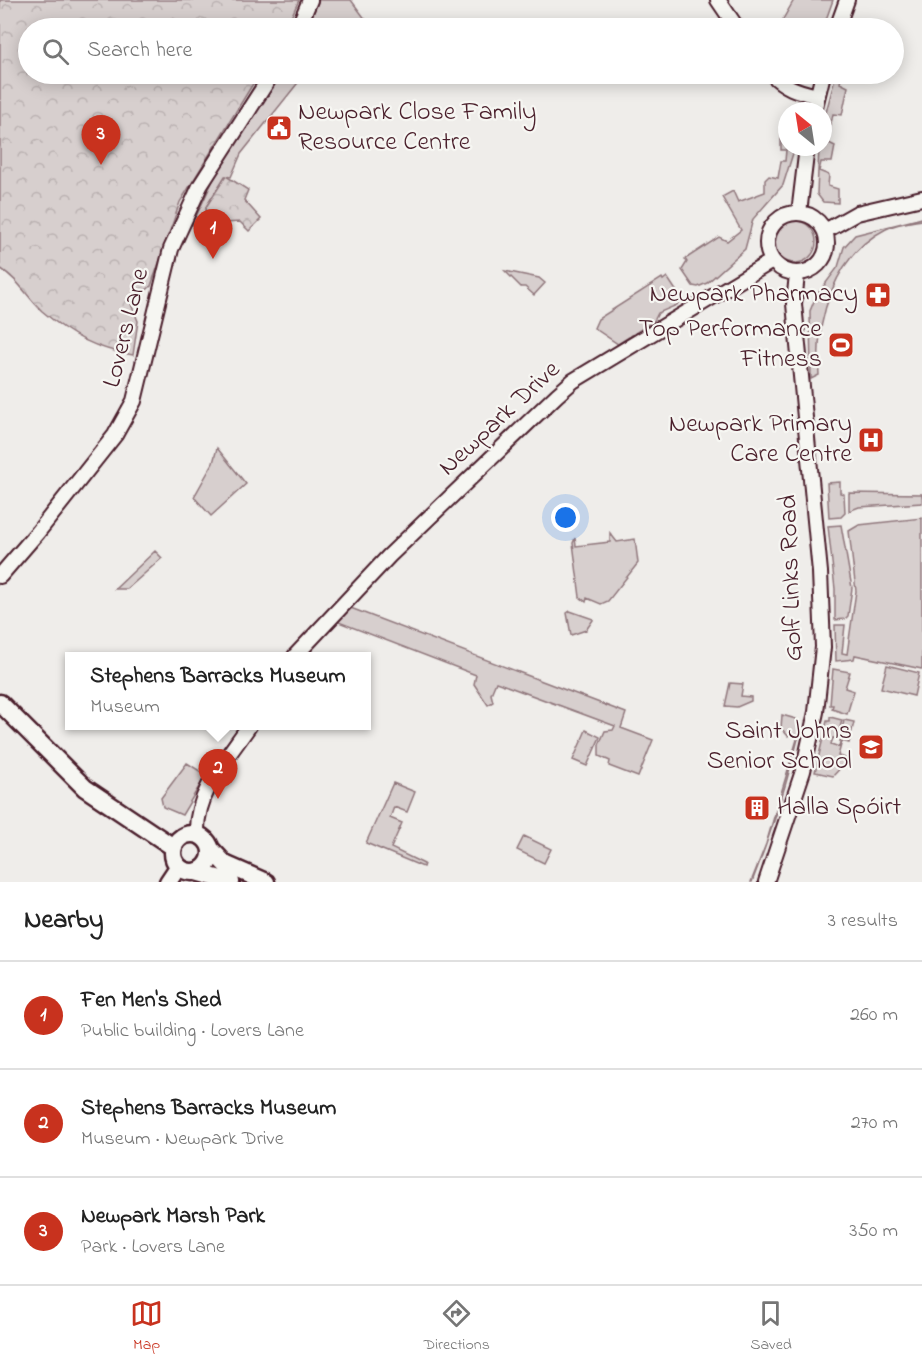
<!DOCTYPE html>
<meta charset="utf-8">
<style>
:root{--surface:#fff;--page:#f6f6f6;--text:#222;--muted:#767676;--line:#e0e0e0;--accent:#c8321e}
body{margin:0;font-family:"Indie Flower",sans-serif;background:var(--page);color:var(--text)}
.compass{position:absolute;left:778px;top:102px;width:54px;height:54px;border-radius:50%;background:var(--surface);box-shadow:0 3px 15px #0003;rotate:330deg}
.you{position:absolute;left:566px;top:518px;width:21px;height:21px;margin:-15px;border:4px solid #fff;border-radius:50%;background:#1a73e8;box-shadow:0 0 0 9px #1a73e833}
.badge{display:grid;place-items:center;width:39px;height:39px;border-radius:50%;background:var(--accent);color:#fff;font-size:20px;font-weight:700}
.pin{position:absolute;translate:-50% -50px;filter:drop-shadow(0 2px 3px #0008)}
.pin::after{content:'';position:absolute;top:32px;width:21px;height:18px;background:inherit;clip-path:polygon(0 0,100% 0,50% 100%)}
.popup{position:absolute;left:65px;top:652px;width:306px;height:78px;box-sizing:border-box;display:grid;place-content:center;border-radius:0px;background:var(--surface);filter:drop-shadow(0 2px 4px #0005);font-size:20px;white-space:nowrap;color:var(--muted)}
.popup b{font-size:22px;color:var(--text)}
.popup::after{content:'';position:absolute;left:50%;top:100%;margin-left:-12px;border:12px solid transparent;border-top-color:var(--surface)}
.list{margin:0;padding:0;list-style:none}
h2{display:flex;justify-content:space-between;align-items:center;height:78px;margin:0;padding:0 24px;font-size:26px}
h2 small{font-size:20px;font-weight:400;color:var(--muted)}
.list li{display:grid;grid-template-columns:39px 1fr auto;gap:18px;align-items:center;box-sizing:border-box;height:108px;padding:0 24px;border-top:2px solid var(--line)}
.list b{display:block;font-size:22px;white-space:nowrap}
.list p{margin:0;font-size:20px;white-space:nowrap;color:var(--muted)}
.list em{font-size:20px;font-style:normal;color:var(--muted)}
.icon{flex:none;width:33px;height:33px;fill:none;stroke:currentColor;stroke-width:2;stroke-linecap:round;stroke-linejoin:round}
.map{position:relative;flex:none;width:922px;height:882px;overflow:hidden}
.search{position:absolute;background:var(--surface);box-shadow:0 3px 15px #0003;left:18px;right:18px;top:18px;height:66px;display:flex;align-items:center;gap:15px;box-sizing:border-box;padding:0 21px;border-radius:33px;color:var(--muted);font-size:22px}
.sheet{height:402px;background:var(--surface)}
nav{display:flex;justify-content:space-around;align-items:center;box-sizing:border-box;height:84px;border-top:2px solid var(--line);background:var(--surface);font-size:16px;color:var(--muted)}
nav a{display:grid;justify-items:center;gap:3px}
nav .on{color:var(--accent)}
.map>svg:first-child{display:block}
.green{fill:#d7cfce;stroke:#90777c;stroke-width:1.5}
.park{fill:url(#park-crowns);stroke:#90777c;stroke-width:1.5}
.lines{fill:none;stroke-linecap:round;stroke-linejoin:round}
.minor-casing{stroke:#4a1f2b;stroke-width:18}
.major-casing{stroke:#4a1f2b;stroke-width:21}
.minor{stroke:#f6f6f2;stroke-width:14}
.major{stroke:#f6f6f2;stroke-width:16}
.labels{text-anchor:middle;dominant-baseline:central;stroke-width:4.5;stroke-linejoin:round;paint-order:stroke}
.poi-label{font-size:26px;fill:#4a1f2b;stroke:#f6f6f2;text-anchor:end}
.street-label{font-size:26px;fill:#4a1f2b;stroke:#f6f6f2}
</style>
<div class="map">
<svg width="922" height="882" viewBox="0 0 922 882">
<defs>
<pattern id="park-crowns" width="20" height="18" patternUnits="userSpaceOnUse" patternTransform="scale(1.5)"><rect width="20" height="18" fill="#d7cfce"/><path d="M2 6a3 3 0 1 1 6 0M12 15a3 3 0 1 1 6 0" fill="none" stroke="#bab1b1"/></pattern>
</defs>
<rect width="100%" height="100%" fill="#efedea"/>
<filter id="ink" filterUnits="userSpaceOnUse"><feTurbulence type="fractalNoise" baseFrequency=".0167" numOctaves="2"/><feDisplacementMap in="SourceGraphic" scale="12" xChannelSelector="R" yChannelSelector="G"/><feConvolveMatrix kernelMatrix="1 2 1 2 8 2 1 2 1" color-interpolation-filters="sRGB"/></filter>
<g filter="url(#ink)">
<path class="green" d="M 319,0 L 351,0 L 369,24 L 369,28 L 307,28 Z
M 794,0 L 833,0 L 823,28 L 778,28 Z
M 278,74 L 305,74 L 241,154 L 231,177 L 225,176 L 206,207 L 208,224 L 192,225 L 217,172 Z
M 836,74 L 842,74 L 840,83 L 848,87 L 842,115 L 833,114 L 827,142 L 835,146 L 832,162 L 821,162 L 819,171 L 829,175 L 828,186 L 838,189 L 838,203 L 823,202 L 817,194 L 819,147 L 823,147 L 823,124 Z
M 781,139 L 787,139 L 787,147 L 795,147 L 783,185 L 753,219 L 745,249 L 707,283 L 698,287 L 693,286 L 682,270 L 687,262 L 685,259 L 719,237 L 727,241 L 741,230 L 722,197 L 733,191 L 738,202 L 765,192 L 765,180 L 769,176 L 778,178 L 781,161 L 785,161 L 786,150 L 781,150 Z
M 922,218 L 922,220 C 910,222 897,223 886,229 C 834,255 815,320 819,375 L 811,379 L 810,311 L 816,296 L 838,267 L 844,247 L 855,235 Z
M774 242a21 21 0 1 1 42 0a21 21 0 1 1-42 0Z
M 505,271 L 539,278 L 545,283 L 534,295 L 525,287 L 521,287 Z
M 667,277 L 681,298 L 677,305 L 658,313 L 654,321 L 618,344 L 594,328 L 598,319 L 662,278 L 663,280 Z
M 217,448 L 246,484 L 211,516 L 194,497 L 213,463 Z
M 840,482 L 840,493 L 844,494 L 845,513 L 841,517 L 829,518 L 827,483 Z
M 849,493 L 922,494 L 922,503 L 859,507 L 849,511 Z
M 922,518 L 922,669 L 855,655 L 854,659 L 836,661 L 835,625 L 845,625 L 842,653 L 847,654 L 856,591 L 849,531 L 859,525 Z
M 841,525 L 852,588 L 848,616 L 845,619 L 835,620 L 835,589 L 828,526 Z
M 610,533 L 617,542 L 635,539 L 638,563 L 608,601 L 601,604 L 587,598 L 586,602 L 580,597 L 573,543 L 575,538 L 576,546 L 610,542 Z
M 155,551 L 162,558 L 127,589 L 115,589 Z
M 348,607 L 626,713 L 621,728 L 653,740 L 638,777 L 609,766 L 610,761 L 599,756 L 599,745 L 605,731 L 613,730 L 615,726 L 496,682 L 491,694 L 493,702 L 488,705 L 474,684 L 476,675 L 336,621 Z
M 570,611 L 593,619 L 593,620 L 586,630 L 571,635 L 567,613 Z
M 887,665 L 919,673 L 914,696 L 881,688 Z
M 833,669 L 850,672 L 845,688 L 854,691 L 847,714 L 832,709 L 833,705 L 830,705 Z
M 730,683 L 743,684 L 741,696 L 751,697 L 751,701 L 737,707 L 725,706 Z
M 782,715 L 796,719 L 801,727 C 788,780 772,831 752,882 L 751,882 L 766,844 L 798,736 L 791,734 L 788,736 L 781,728 Z
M 830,717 L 842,720 L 837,739 L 833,738 L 831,744 L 839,747 L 844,720 L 854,722 L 849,743 L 842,741 L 838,756 L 849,759 L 833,776 L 815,772 L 827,721 L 830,721 Z
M 586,730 L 600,737 L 587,766 L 573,760 Z
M 187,763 L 206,775 L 182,815 L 163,807 L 161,798 Z
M 393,783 L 415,792 L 407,812 L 394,807 L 390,818 L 402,823 L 391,848 L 424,864 L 423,867 L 366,843 Z
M 524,836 L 551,849 L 544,863 L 517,850 Z"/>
<path class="park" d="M 0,0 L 299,0 L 286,28 L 28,28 L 28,74 L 259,74 L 180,202 L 151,286 L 131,304 L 138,321 L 133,355 C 96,349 71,336 42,311 C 26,296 20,281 0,268 Z
M 226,176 L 248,190 L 244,200 L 261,219 L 249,231 L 240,222 L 208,224 L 206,207 Z"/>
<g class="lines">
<g class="minor-casing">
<path id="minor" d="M 718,0 L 737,28
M 298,28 L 310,0
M 837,28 L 847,0
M 772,74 C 785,88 798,91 817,96
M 814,111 L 823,74
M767 243a30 30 0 1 1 60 0a30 30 0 1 1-60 0Z
M 799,213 L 807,147
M 825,231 L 857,213 L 922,198
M 0,576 L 38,532 L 115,435 L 134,401 L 171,249 L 200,186 L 272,74
M 295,656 L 389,556 L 557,395 L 573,381 L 772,261
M 197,834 C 195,793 227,758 249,726
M 766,882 L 803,771 L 816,712 L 823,647 L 820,572 L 794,304 L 797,274"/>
</g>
<g class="major-casing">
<path id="major" d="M 0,703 L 85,788 L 173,847
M173 853a19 19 0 1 1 38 0a19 19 0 1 1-38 0Z
M 211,849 L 225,864 L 266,882
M 196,872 L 231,882
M 168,882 L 178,867"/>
</g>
<use href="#minor" class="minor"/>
<use href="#major" class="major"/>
</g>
</g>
<defs>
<g id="civic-square" transform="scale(1.35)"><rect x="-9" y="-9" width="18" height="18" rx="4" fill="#c8321e" stroke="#f6f6f2"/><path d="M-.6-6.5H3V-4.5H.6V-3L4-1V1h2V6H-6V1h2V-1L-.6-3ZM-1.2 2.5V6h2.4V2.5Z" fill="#fff"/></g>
<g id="pharmacy-square" transform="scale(1.35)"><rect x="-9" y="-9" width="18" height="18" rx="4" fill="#c8321e" stroke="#f6f6f2"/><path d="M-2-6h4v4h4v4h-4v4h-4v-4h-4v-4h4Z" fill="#fff"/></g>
<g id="stadium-square" transform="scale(1.35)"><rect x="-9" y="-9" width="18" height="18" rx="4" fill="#c8321e" stroke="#f6f6f2"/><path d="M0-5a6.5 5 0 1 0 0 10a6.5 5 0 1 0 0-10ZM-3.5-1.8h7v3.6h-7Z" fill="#fff"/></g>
<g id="hospital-square" transform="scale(1.35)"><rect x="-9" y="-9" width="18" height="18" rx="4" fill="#c8321e" stroke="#f6f6f2"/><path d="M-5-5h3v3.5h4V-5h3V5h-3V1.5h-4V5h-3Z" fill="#fff"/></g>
<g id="school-square" transform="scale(1.35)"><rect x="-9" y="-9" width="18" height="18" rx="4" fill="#c8321e" stroke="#f6f6f2"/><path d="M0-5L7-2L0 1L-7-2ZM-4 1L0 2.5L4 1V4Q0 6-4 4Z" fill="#fff"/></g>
<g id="building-square" transform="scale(1.35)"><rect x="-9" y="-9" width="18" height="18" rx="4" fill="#c8321e" stroke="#f6f6f2"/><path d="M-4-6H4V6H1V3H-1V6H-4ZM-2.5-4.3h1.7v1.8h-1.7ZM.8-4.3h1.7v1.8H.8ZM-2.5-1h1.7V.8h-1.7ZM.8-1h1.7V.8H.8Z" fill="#fff"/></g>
</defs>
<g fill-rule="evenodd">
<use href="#civic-square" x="279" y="128"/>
<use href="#pharmacy-square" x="878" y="295"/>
<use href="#stadium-square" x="841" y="345"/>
<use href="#hospital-square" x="871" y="440"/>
<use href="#school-square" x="871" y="747"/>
<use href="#building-square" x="757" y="808"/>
</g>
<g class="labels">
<g class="poi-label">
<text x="298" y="113" text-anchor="start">Newpark Close Family<tspan x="298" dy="30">Resource Centre</tspan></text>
<text x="858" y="295">Newpark Pharmacy</text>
<text x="822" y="330">Top Performance<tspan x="822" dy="30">Fitness</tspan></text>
<text x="852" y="425">Newpark Primary<tspan x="852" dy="30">Care Centre</tspan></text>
<text x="852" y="732">Saint Johns<tspan x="852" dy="30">Senior School</tspan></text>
<text x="777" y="808" text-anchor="start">Halla Spóirt</text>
</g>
<g class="street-label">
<text transform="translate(127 328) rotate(-76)">Lovers Lane</text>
<text transform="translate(500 419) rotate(-43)">Newpark Drive</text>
<text transform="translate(792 578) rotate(-92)">Golf Links Road</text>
</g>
</g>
</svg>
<svg class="compass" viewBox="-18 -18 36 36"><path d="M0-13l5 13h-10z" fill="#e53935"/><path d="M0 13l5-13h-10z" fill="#767676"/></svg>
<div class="you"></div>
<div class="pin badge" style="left:213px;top:259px">1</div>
<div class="pin badge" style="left:218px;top:799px">2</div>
<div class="popup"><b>Stephens Barracks Museum</b>Museum</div>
<div class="pin badge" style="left:101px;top:165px">3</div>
<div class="search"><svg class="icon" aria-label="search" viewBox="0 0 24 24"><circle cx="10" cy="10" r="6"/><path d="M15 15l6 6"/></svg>Search here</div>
</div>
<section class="sheet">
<h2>Nearby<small>3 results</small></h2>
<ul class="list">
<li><span class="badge">1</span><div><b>Fen Men's Shed</b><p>Public building · Lovers Lane</p></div><em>260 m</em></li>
<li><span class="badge">2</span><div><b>Stephens Barracks Museum</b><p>Museum · Newpark Drive</p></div><em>270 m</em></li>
<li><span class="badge">3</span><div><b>Newpark Marsh Park</b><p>Park · Lovers Lane</p></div><em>350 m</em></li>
</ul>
</section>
<nav>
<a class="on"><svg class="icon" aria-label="map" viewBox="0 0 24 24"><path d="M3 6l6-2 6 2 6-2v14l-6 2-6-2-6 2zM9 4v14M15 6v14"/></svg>Map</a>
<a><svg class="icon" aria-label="directions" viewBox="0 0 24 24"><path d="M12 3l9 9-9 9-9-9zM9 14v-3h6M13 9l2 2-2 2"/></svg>Directions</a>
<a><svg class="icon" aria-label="saved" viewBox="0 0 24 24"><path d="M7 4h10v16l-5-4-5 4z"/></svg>Saved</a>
</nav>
